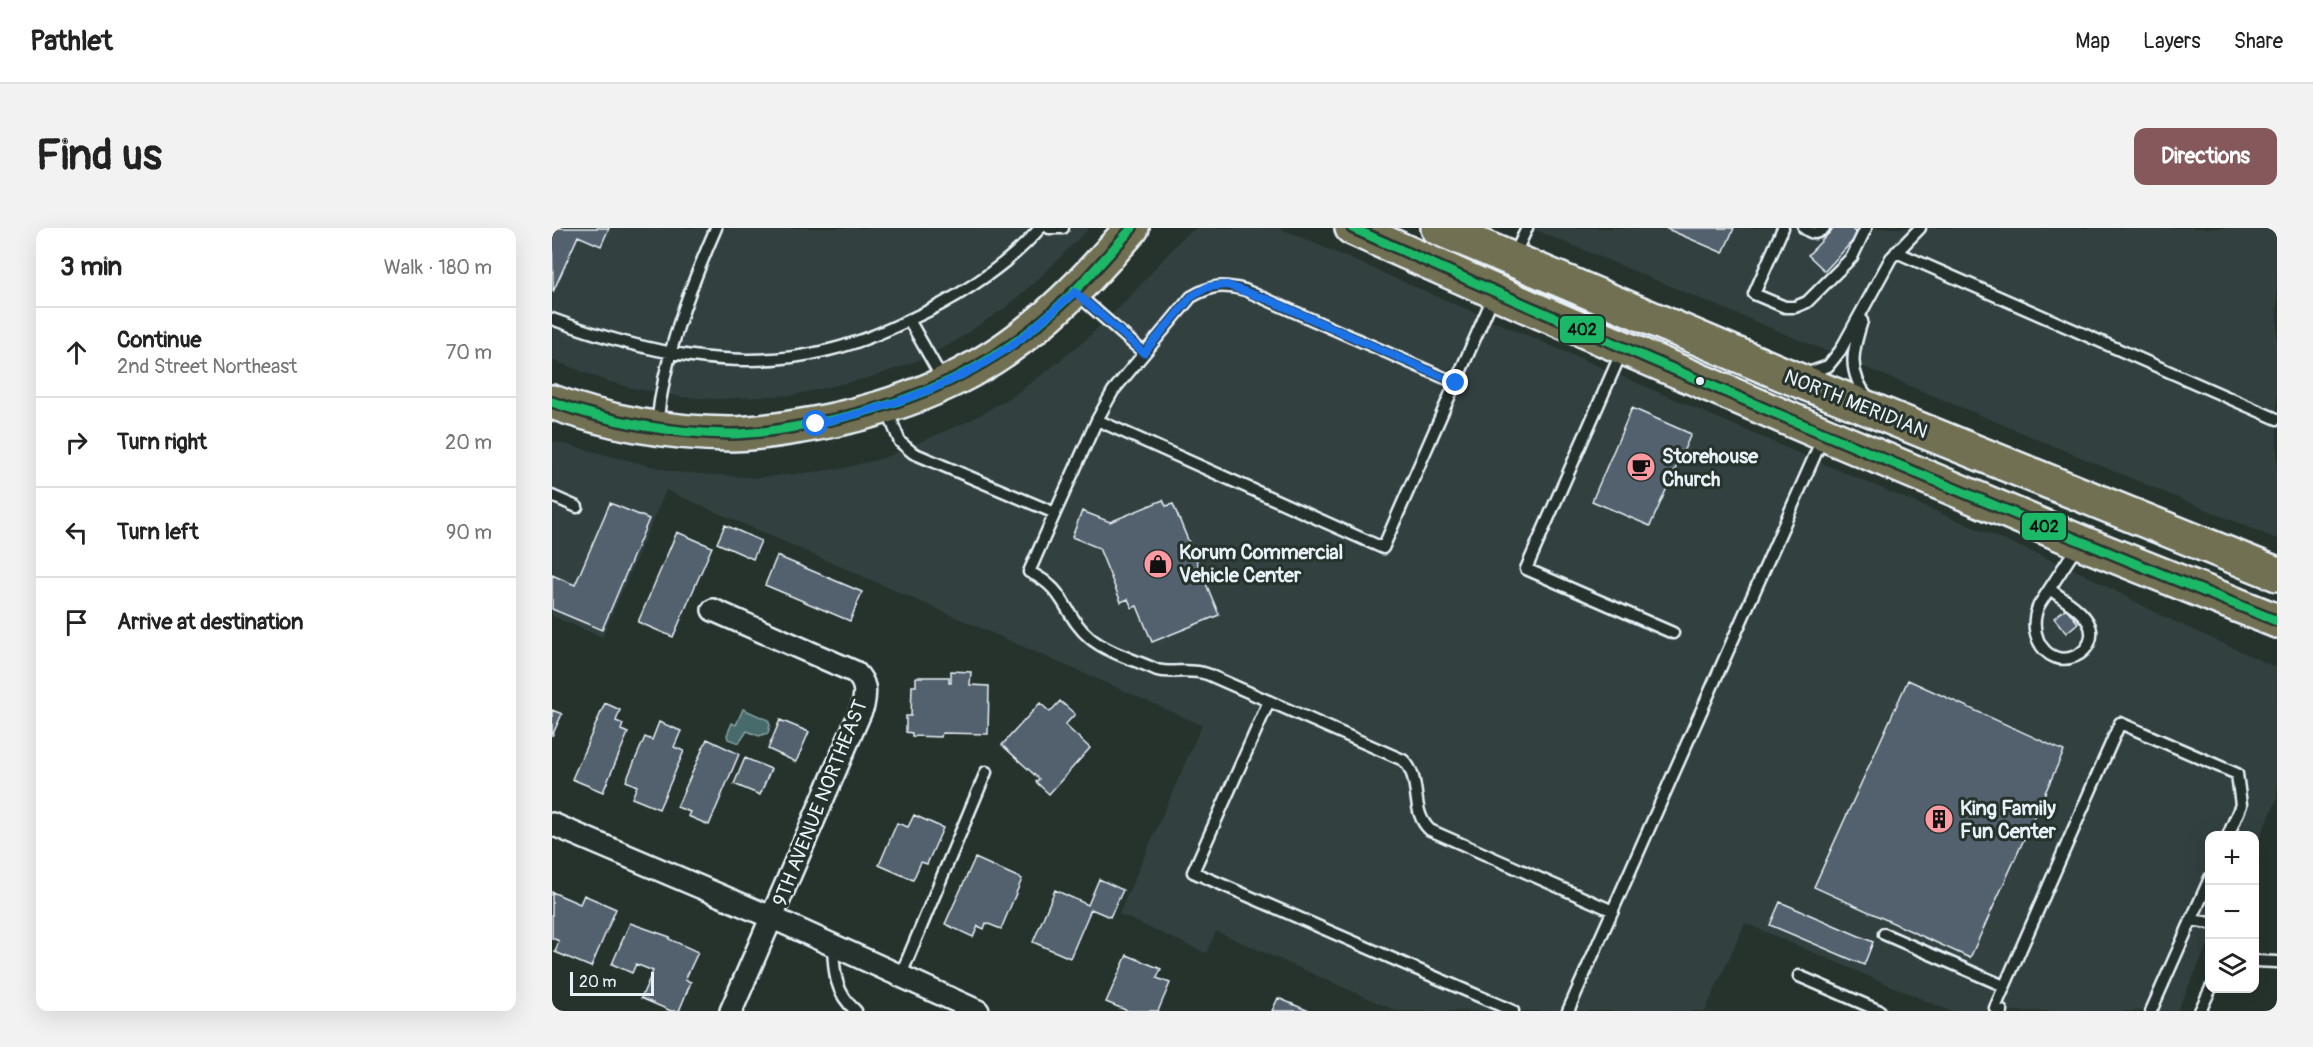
<!DOCTYPE html>
<meta charset="utf-8">
<style>
:root{--surface:#fff;--page:#f2f2f2;--text:#222;--muted:#767676;--line:#e0e0e0;--accent:#85585c}
body{margin:0;font-family:Pangolin,sans-serif;background:var(--page);color:var(--text)}
.controls{position:absolute;right:18px;bottom:18px;display:grid;overflow:hidden;border-radius:12px;box-shadow:0 6px 24px #0002}
.controls button{width:54px;height:54px;display:grid;place-items:center;padding:0;border:0;border-bottom:2px solid var(--line);background:var(--surface);color:var(--text);font:30px sans-serif}
.scale{position:absolute;left:18px;bottom:15px;width:84px;box-sizing:border-box;padding-left:6px;border:3px solid #e8f1f8;border-top:0;font-size:16px;line-height:21px;white-space:nowrap;color:#e8f1f8;-webkit-text-stroke:4px #26332d;paint-order:stroke}
.stop{position:absolute;width:18px;height:18px;margin:-14px;border:4px solid #1a73e8;border-radius:50%;background:#fff}
.stop.end{background:#1a73e8;border-color:#fff;box-shadow:0 2px 6px #0008}
.list{margin:0;padding:0;list-style:none}
h2{display:flex;justify-content:space-between;align-items:center;height:78px;margin:0;padding:0 24px;font-size:26px}
h2 small{font-size:20px;font-weight:400;color:var(--muted)}
.list li{display:grid;grid-template-columns:39px 1fr auto;gap:18px;align-items:center;box-sizing:border-box;height:90px;padding:0 24px;border-top:2px solid var(--line)}
.list b{display:block;font-size:22px;white-space:nowrap}
.list p{margin:0;font-size:20px;white-space:nowrap;color:var(--muted)}
.list em{font-size:20px;font-style:normal;color:var(--muted)}
.icon{flex:none;width:33px;height:33px;fill:none;stroke:currentColor;stroke-width:2;stroke-linecap:round;stroke-linejoin:round}
.map{position:relative;flex:none;width:1725px;height:783px;overflow:hidden;border-radius:12px}
header{display:flex;align-items:center;gap:36px;box-sizing:border-box;height:84px;padding:0 30px;background:var(--surface);border-bottom:2px solid var(--line)}
header strong{font-size:28px}
nav{display:flex;gap:33px;margin-inline-start:auto;font-size:21px}
.intro{display:flex;align-items:center;justify-content:space-between;box-sizing:border-box;height:144px;padding:0 36px}
h1{margin:0;font-size:42px}
.button{padding:15px 27px;border-radius:12px;background:var(--accent);color:#fff;font-size:21px;font-weight:700}
main{display:flex;gap:36px;padding:0 36px}
aside{flex:1;background:var(--surface);border-radius:12px;box-shadow:0 6px 24px #0002}
.map>svg:first-child{display:block}
.built{fill:#334140}
.water{fill:#476b6b;stroke:#87a1a3;stroke-width:1.5}
.building{fill:#52616d;stroke:#e8f1f8;stroke-width:1.5}
.lines{fill:none;stroke-linecap:round;stroke-linejoin:round}
.service-casing{stroke:#e8f1f8;stroke-width:15}
.minor-casing{stroke:#e8f1f8;stroke-width:26}
.primary-casing{stroke:#e8f1f8;stroke-width:38}
.service{stroke:#26332d;stroke-width:10}
.minor{stroke:#26332d;stroke-width:21}
.primary{stroke:#716f52;stroke-width:33}
.bus-1-casing{stroke:#26332d;stroke-width:14}
.bus-1{stroke:#1ab867;stroke-width:9}
.route{stroke:#1a73e8;stroke-width:8}
.bus-dot{fill:#e8f1f8;stroke:#26332d;stroke-width:2}
.labels{text-anchor:middle;dominant-baseline:central;stroke-width:6;stroke-linejoin:round;paint-order:stroke}
.street-label{font-size:20px;fill:#e8f1f8;stroke:#26332d}
.poi-label{font-size:20px;font-weight:bold;fill:#e8f1f8;stroke:#26332d;text-anchor:start}
.line-badge{stroke:#26332d;stroke-width:2}
.pale-badge-label{font-size:16px;text-anchor:middle;font-weight:bold;fill:#111}
</style>
<header>
<strong>Pathlet</strong>
<nav><a>Map</a><a>Layers</a><a>Share</a></nav>
</header>
<div class="intro"><h1>Find us</h1><a class="button">Directions</a></div>
<main>
<aside>
<h2>3 min<small>Walk · 180 m</small></h2>
<ul class="list">
<li><svg class="icon" aria-label="ahead" viewBox="0 0 24 24"><path d="M12 20V5M6 11l6-6 6 6"/></svg><div><b>Continue</b><p>2nd Street Northeast</p></div><em>70 m</em></li>
<li><svg class="icon" aria-label="right" viewBox="0 0 24 24"><path d="M7 20v-9h11M14 6l5 5-5 5"/></svg><div><b>Turn right</b></div><em>20 m</em></li>
<li><svg class="icon" aria-label="left" viewBox="0 0 24 24"><path d="M17 20v-9H6M10 6l-5 5 5 5"/></svg><div><b>Turn left</b></div><em>90 m</em></li>
<li><svg class="icon" aria-label="arrive" viewBox="0 0 24 24"><path d="M6 21V4h12l-3 4 3 4H6"/></svg><div><b>Arrive at destination</b></div></li>
</ul>
</aside>
<div class="map">
<svg width="1725" height="783" viewBox="0 0 1725 783">
<rect width="100%" height="100%" fill="#26332d"/>
<filter id="ink" filterUnits="userSpaceOnUse"><feTurbulence type="fractalNoise" baseFrequency=".0167" numOctaves="2"/><feDisplacementMap in="SourceGraphic" scale="12" xChannelSelector="R" yChannelSelector="G"/><feConvolveMatrix kernelMatrix="1 2 1 2 8 2 1 2 1" color-interpolation-filters="sRGB"/></filter>
<g filter="url(#ink)">
<path class="built" d="M 0,0 L 537,0 L 483,54 L 453,80 L 397,117 L 357,136 L 319,149 L 241,167 L 166,171 L 130,169 L 81,160 L 55,153 L 0,132 Z
M 645,0 L 727,0 L 1274,237 L 1530,345 L 1608,387 L 1725,440 L 1725,571 L 1703,619 L 1702,608 L 1658,608 L 1657,714 L 1625,783 L 1398,783 L 1193,695 L 1153,783 L 845,783 L 664,703 L 654,725 L 567,686 L 650,497 L 114,262 L 50,409 L 0,388 L 0,213 L 122,244 L 205,250 L 288,241 L 332,230 L 421,191 L 461,168 L 494,144 L 531,114 L 575,72 L 632,8 Z
M 979,0 L 1725,0 L 1725,311 Z"/>
<path class="water" d="M 191,481 L 216,492 L 218,497 L 216,505 L 207,508 L 195,503 L 187,515 L 176,511 L 175,507 L 180,495 L 184,497 Z"/>
<path class="building" d="M 0,0 L 57,0 L 49,18 L 26,8 L 1,64 Z
M 1113,0 L 1182,0 L 1171,25 Z
M 1282,0 L 1299,0 L 1306,7 L 1273,43 L 1256,27 Z
M 1080,180 L 1139,206 L 1098,298 L 1040,273 Z
M 611,272 L 614,278 L 621,276 L 667,387 L 600,414 L 585,378 L 580,380 L 576,371 L 569,374 L 547,320 L 520,309 L 530,283 L 558,294 Z
M 58,275 L 97,291 L 50,402 L 0,381 L 0,347 L 23,357 Z
M 173,297 L 209,313 L 201,331 L 165,315 Z
M 125,304 L 160,319 L 121,409 L 86,394 Z
M 225,328 L 310,364 L 298,393 L 213,357 Z
M 1514,380 L 1526,395 L 1514,405 L 1502,390 Z
M 399,443 L 419,444 L 418,457 L 437,458 L 436,506 L 390,505 L 389,509 L 360,508 L 360,505 L 354,504 L 354,488 L 359,488 L 360,458 L 364,458 L 364,449 L 397,449 L 397,455 L 399,455 Z
M 1356,452 L 1512,523 L 1418,730 L 1262,659 Z
M 508,473 L 523,486 L 513,497 L 538,520 L 497,566 L 484,554 L 487,551 L 450,517 L 488,475 L 498,484 Z
M 53,475 L 68,482 L 64,493 L 71,496 L 69,502 L 76,505 L 51,564 L 20,551 Z
M 0,482 L 10,486 L 0,508 Z
M 228,492 L 257,504 L 244,534 L 216,521 Z
M 107,494 L 129,503 L 122,519 L 132,523 L 107,581 L 80,570 L 85,558 L 74,553 L 93,509 L 100,512 Z
M 155,511 L 187,526 L 157,597 L 136,588 L 138,584 L 125,579 Z
M 193,530 L 219,541 L 208,567 L 182,556 Z
M 362,587 L 391,600 L 375,636 L 369,634 L 361,652 L 327,637 L 345,595 L 356,599 Z
M 423,630 L 470,651 L 449,701 L 434,695 L 432,701 L 426,698 L 421,709 L 393,696 Z
M 547,651 L 571,662 L 558,689 L 539,681 L 518,730 L 481,714 L 503,662 L 536,677 Z
M 0,664 L 28,676 L 32,667 L 64,681 L 39,739 L 3,724 L 7,713 L 0,710 Z
M 1228,674 L 1321,714 L 1312,737 L 1218,697 Z
M 78,695 L 118,709 L 117,711 L 146,724 L 133,752 L 139,754 L 127,783 L 119,783 L 89,770 L 101,743 L 84,736 L 80,745 L 60,736 Z
M 575,727 L 609,741 L 605,750 L 618,755 L 606,783 L 576,783 L 554,774 Z
M 726,770 L 757,783 L 720,783 Z"/>
<g class="lines">
<g class="service-casing">
<path id="service" d="M 497,0 L 511,0
M 1231,0 L 1202,66 L 1233,79 L 1243,79 L 1255,74 L 1300,29 L 1314,0
M 1252,0 C 1260,6 1264,7 1272,0
M 1344,24 L 1725,191
M 961,30 L 975,0
M 525,66 L 592,125
M 0,91 C 87,123 185,146 277,122 C 311,114 343,99 374,84 C 413,65 460,33 488,0
M 357,92 L 391,152
M 1310,93 C 1300,124 1295,144 1317,171
M 1070,123 L 974,341 L 1121,405
M 1253,146 L 1276,138 L 1288,123 L 1339,30 L 1368,0
M 335,182 L 348,214 L 361,225 L 503,285 L 477,344 C 515,361 511,387 538,410 C 556,425 584,432 605,442 C 622,446 638,440 655,446 L 851,532 C 871,550 857,583 878,602 L 1061,683
M 545,192 L 831,320 L 942,67
M 105,197 C 112,128 136,64 164,0
M 0,268 L 25,279
M 503,285 L 545,192 L 561,163 L 639,69 C 660,57 670,56 693,62 L 904,155
M 1498,361 C 1510,371 1528,380 1536,394 C 1552,423 1503,450 1486,412 C 1481,400 1482,388 1487,377 L 1526,317
M 717,473 L 641,644 L 961,783
M 1639,692 L 1658,695
M 1332,706 L 1452,758
M 281,719 C 282,744 283,765 304,783
M 1702,733 L 1725,734
M 1247,748 L 1328,783
M 348,749 L 434,544
M 1016,783 L 1271,209
M 1450,783 L 1443,780 L 1568,495 L 1685,546 L 1689,577 L 1676,608
M 1599,783 L 1658,650
M 1648,783 L 1659,760"/>
</g>
<g class="minor-casing">
<path id="minor" d="M 161,382 L 303,444 C 314,455 314,463 311,478 L 179,783
M 0,596 L 221,690 L 426,783"/>
</g>
<g class="primary-casing">
<path id="primary" d="M 800,0 L 986,83 L 1272,206 L 1528,314 L 1725,393
M 886,0 L 1231,146 L 1725,346
M 0,174 C 57,195 117,205 178,206 C 202,206 226,202 250,198 C 327,185 404,159 467,111 C 510,79 545,40 580,0"/>
</g>
<use href="#service" class="service"/>
<use href="#minor" class="minor"/>
<use href="#primary" class="primary"/>
<g class="bus-1-casing">
<path id="bus-1" d="M 800,0 C 1106,137 1414,268 1725,393
M 0,174 C 57,194 117,205 178,206 C 205,206 232,201 259,196 C 334,182 405,157 467,111 C 510,80 545,40 580,0"/>
</g>
<use href="#bus-1" class="bus-1"/>
</g>
</g>
<g class="lines" filter="url(#ink)">
<path class="route" d="M 264,196 C 336,180 406,157 467,112 C 486,97 504,80 523,64 L 592,125 L 639,69 L 656,59 L 675,57 L 717,72 L 904,155"/>
</g>
<defs>
<g id="cafe-disc" transform="scale(1.5)"><circle r="9.5" fill="#ff9aa2" stroke="#26332d"/><path d="M-5.5-4.5H6V0H3Q3 3.5 0 3.5H-2.5Q-5.5 3.5-5.5 0ZM3-3.2v2h1.7v-2ZM-6 4.5H4V6H-6Z" fill="#111"/></g>
<g id="shop-disc" transform="scale(1.5)"><circle r="9.5" fill="#ff9aa2" stroke="#26332d"/><path d="M-5-2.5h2.3a2.7 3.5 0 0 1 5.4 0H5L5.5 6h-11ZM-1.5-2.5h3a1.5 2.3 0 0 0-3 0Z" fill="#111"/></g>
<g id="building-disc" transform="scale(1.5)"><circle r="9.5" fill="#ff9aa2" stroke="#26332d"/><path d="M-4-6H4V6H1V3H-1V6H-4ZM-2.5-4.3h1.7v1.8h-1.7ZM.8-4.3h1.7v1.8H.8ZM-2.5-1h1.7V.8h-1.7ZM.8-1h1.7V.8H.8Z" fill="#111"/></g>
</defs>
<g fill-rule="evenodd">
<use href="#cafe-disc" x="1089" y="239"/>
<use href="#shop-disc" x="606" y="336"/>
<use href="#building-disc" x="1387" y="591"/>
</g>
<circle class="bus-dot" cx="1148" cy="153" r="5"/>
<g class="labels">
<g class="street-label">
<text transform="translate(1304 176) rotate(22)">NORTH MERIDIAN</text>
<text transform="translate(268 575) rotate(-68)">9TH AVENUE NORTHEAST</text>
</g>
<g class="poi-label">
<text x="1110" y="228">Storehouse<tspan x="1110" dy="23">Church</tspan></text>
<text x="627" y="324">Korum Commercial<tspan x="627" dy="23">Vehicle Center</tspan></text>
<text x="1408" y="580">King Family<tspan x="1408" dy="23">Fun Center</tspan></text>
</g>
</g>
<g class="line-badge">
<rect x="1007" y="87" width="46" height="29" rx="6" fill="#1ab867"/>
<rect x="1469" y="284" width="46" height="29" rx="6" fill="#1ab867"/>
</g>
<g class="pale-badge-label">
<text x="1030" y="107">402</text>
<text x="1492" y="304">402</text>
</g>
</svg>
<div class="controls">
<button>+</button>
<button>−</button>
<button><svg class="icon" aria-label="layers" viewBox="0 0 24 24"><path d="M12 4l9 5-9 5-9-5zM3 14l9 5 9-5"/></svg></button>
</div>
<div class="scale">20 m</div>
<div class="stop" style="left:264px;top:196px"></div>
<div class="stop end" style="left:904px;top:155px"></div>
</div>
</main>
